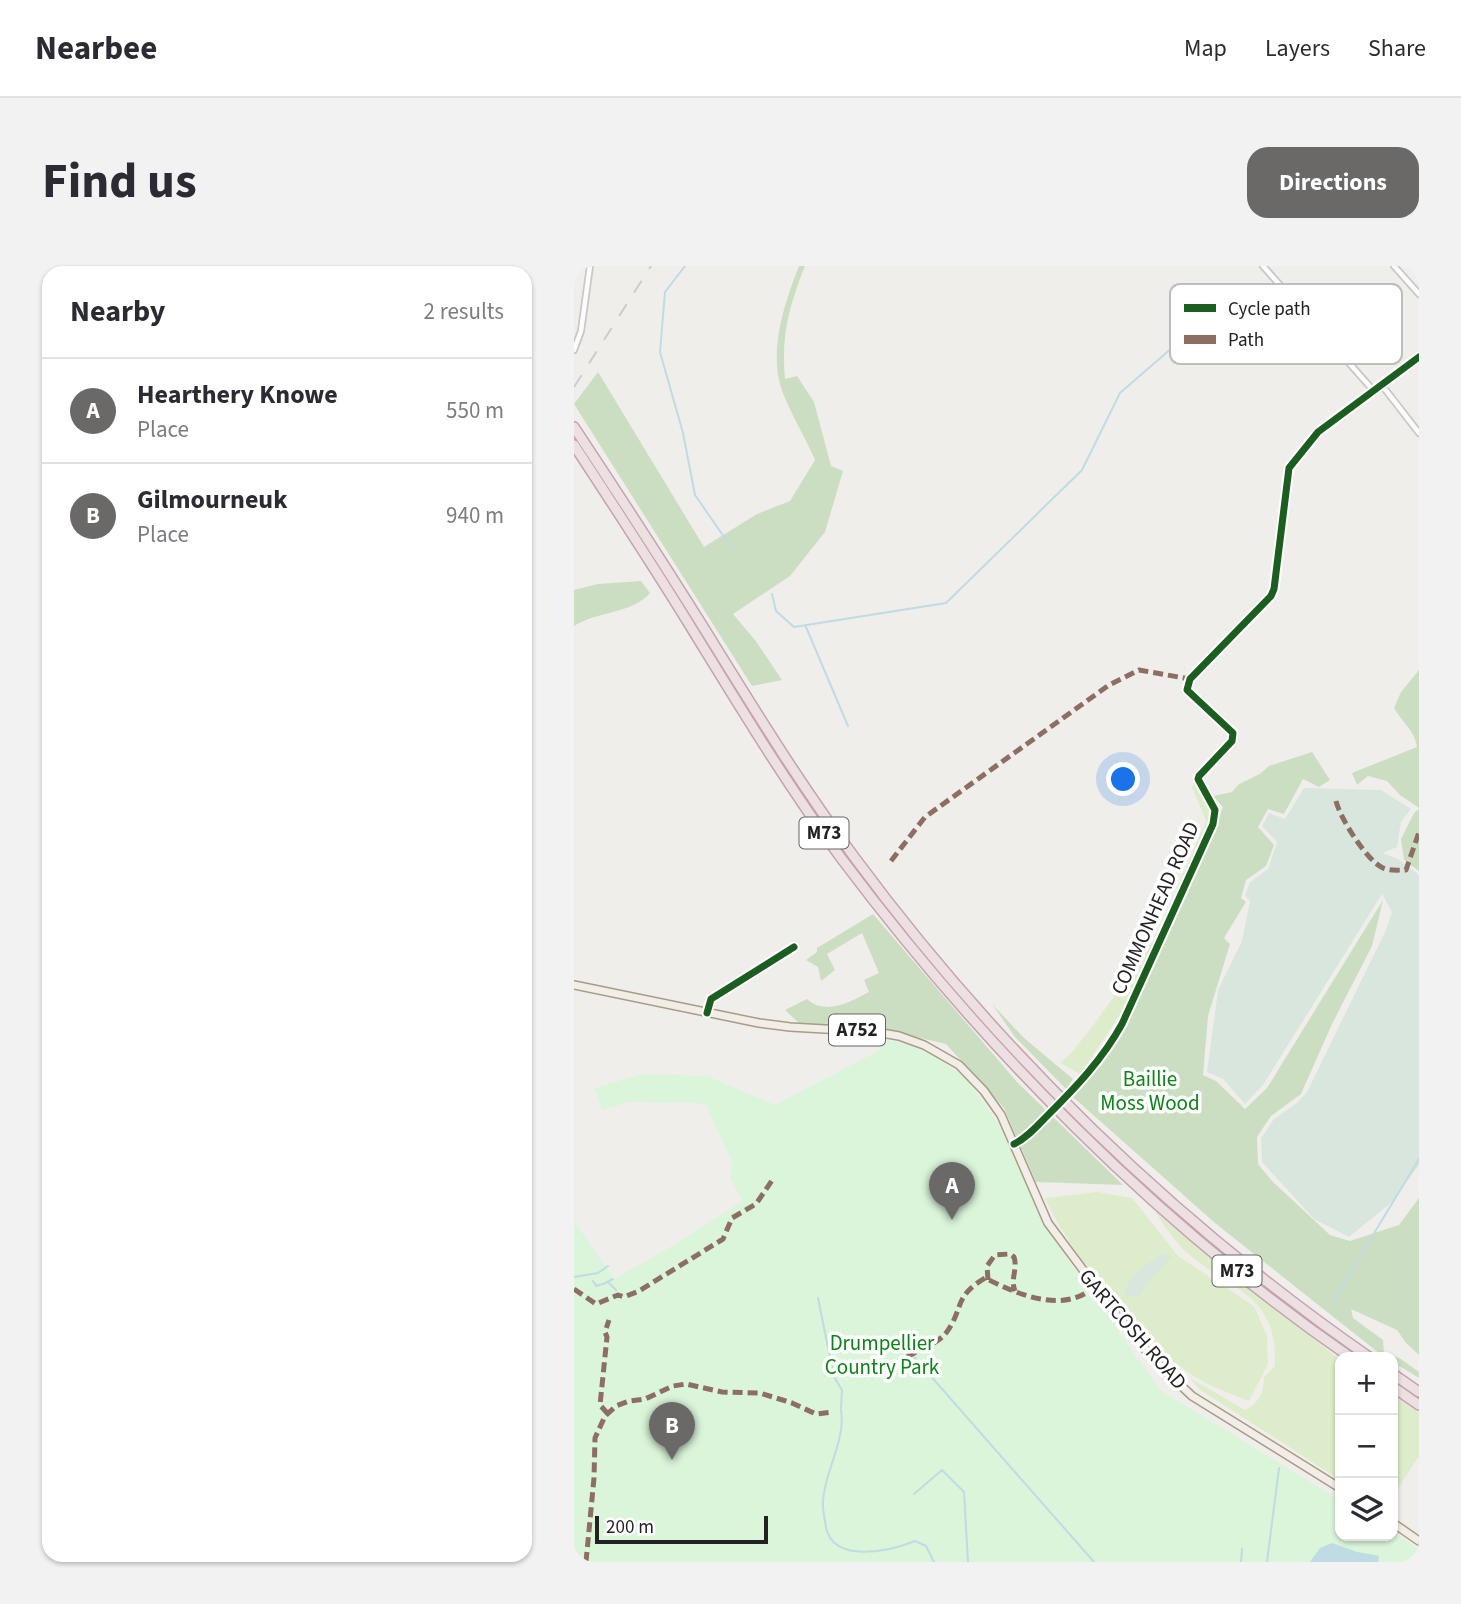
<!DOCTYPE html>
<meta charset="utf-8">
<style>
:root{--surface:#fff;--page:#f2f2f3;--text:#2b2b33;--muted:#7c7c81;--line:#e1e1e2;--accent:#6a6968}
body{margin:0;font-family:"Source Sans 3",sans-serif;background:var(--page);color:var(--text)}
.controls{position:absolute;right:21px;bottom:21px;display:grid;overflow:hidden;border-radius:14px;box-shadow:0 2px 5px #0004}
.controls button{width:63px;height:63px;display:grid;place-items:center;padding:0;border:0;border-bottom:2px solid var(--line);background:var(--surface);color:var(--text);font:35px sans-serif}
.scale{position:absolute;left:21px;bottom:18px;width:173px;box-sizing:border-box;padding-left:7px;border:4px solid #222;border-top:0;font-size:19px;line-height:24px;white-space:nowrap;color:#222;-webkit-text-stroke:5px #fff;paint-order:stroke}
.you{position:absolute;left:550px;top:514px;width:24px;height:24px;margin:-18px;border:5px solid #fff;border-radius:50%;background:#1a73e8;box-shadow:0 0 0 10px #1a73e833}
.badge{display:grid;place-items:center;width:46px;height:46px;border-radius:50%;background:var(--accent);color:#fff;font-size:23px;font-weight:700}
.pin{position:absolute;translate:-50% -58px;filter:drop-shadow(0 2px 4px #0008)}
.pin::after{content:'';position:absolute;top:37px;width:24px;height:21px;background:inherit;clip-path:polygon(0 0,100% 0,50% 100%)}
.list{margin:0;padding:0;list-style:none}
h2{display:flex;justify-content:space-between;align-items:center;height:91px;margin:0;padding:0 28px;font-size:30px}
h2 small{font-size:23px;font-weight:400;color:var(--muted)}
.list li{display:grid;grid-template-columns:46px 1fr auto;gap:21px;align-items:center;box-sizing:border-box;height:105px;padding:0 28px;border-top:2px solid var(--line)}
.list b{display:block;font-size:26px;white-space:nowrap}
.list p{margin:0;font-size:23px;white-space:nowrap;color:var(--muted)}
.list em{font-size:23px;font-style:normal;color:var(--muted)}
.icon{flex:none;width:38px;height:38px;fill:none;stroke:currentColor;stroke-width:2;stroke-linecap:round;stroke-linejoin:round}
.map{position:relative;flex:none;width:845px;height:1296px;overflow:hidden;border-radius:21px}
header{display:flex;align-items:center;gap:42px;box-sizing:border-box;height:98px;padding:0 35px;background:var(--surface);border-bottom:2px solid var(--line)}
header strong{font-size:33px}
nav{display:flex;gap:38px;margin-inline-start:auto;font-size:24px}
.intro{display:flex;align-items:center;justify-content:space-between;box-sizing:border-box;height:168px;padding:0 42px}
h1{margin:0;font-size:49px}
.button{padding:18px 32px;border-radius:21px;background:var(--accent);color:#fff;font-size:24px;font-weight:700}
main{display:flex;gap:42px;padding:0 42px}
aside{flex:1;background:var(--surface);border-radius:21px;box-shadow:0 2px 5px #0004}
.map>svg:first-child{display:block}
.grass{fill:#ddeccb}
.forest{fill:#cbdec1}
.wetland{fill:#d9e6de}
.park{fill:#daf5da}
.water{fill:#bfdbe3}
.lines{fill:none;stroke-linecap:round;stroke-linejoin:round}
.stream{stroke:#bfdbe3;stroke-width:2}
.street-casing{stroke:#c9c8c7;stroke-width:8}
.primary-casing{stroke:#a79c86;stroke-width:10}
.highway-casing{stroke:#c5a2ac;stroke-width:12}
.street{stroke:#fdfcfc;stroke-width:4.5}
.primary{stroke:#f3ede7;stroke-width:7}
.highway{stroke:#ece0e2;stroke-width:9}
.rail{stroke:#ccc;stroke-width:2;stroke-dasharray:14 14;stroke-linecap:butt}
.street-bridge-casing{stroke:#c9c8c7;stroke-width:8;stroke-linecap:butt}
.street-bridge{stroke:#fdfcfc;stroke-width:4.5}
.quiet{stroke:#8d6e63;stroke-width:5;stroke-dasharray:10 5;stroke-linecap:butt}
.cycleway-casing{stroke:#fff;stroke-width:11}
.cycleway{stroke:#1b5e20;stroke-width:7}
.labels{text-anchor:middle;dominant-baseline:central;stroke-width:7;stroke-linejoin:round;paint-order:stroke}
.shield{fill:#fff;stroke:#646464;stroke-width:2}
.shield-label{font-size:19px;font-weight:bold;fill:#222}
.street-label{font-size:21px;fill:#222;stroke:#fff}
.park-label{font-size:21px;fill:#0c8416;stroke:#fff}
.key{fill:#fff;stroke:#bdbdbd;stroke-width:2}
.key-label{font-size:19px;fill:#222}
</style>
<header>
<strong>Nearbee</strong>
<nav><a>Map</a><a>Layers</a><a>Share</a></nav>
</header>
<div class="intro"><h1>Find us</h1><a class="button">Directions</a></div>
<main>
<aside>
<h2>Nearby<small>2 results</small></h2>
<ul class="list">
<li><span class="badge">A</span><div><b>Hearthery Knowe</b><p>Place</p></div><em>550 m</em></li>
<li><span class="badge">B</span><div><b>Gilmourneuk</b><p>Place</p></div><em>940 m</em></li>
</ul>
</aside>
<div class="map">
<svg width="845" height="1296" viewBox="0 0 845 1296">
<rect width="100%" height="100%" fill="#f0eeeb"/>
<path class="grass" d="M 621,515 L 636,545 L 635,558 L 545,750 L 506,808 L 486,797 L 499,785 L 521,757 L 583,670 L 632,555 L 618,521 Z
M 524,926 L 558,932 L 604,990 L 680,1040 L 693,1070 L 694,1098 L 675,1135 C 651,1126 623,1115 604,1099 C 557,1059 496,988 471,932 Z
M 581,945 L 766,1094 L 766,1214 L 625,1123 L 616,1112 L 671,1144 C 685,1137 690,1127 690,1111 L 701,1100 C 703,1030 664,1028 618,991 C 603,980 591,961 581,945 Z
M 819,1129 L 845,1147 L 845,1190 L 819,1230 Z"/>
<path class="forest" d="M 225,0 L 231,0 C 215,40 207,69 211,113 L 223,110 L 240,136 L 257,200 L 269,205 L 251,266 L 216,310 L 159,348 L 181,374 L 208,414 L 178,420 L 0,138 L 24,106 L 130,281 L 183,248 L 216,235 L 241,194 C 232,172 212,140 206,118 C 196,80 211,36 225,0 Z
M 67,315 L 76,327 C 58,348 23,345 0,360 L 0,324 L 24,318 Z
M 845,404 L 845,542 L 826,529 L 813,515 L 794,510 L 783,519 L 778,507 L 843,481 C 841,465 828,456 820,442 L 827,426 Z
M 738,486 L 756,514 L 745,521 L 729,513 L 710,548 L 694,543 L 684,561 L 700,579 L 692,600 L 672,614 L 667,632 L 672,636 L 650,672 L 656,678 L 634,750 L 629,809 L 642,815 L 671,843 L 693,822 L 809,634 L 798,680 L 758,758 L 727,828 L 697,850 L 683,871 L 684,898 L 698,915 L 756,969 L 776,975 L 825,959 L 845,932 L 845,1089 L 832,1077 L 823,1064 L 777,1043 L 779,1052 L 809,1074 L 810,1090 L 813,1088 L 827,1093 L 845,1106 L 845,1112 L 819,1096 L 819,1091 L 810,1091 L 641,957 L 499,831 L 533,791 L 547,769 L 629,593 L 649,541 L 639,530 L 658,526 L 665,518 L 686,508 L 695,500 Z
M 845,543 L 845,605 L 830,594 L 827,573 L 840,547 Z
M 299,648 L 443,816 L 549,919 L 462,916 L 430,842 L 372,778 L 317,765 L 225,757 L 211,744 L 233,733 C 252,750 276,736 295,726 L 290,714 L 305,707 L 288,667 L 253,688 L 261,704 L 247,715 L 244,701 L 232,694 L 243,686 L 243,682 Z
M 418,738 L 450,772 L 499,813 L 492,823 L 441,771 Z"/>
<path class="wetland" d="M 730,522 L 807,524 L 837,543 L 827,556 L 823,581 L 809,587 L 824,593 L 845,609 L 845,899 L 818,936 L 775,971 L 740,953 L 688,896 L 687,872 L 700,853 L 724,836 L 733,826 L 812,664 L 818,646 L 808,628 L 689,819 L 671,838 L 649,813 L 633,806 L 644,724 L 668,675 L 676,635 L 671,629 L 676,616 L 694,603 L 703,576 L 688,560 L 695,547 L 711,553 Z
M 587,988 L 598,990 C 587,1004 573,1014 565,1031 L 551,1030 C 550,1011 574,999 587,988 Z"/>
<path class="park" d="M 314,774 L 338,780 L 359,789 L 393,813 L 429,865 L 479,972 L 586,1124 L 766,1234 L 766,1270 L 819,1270 L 819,1267 L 845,1283 L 845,1296 L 0,1296 L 0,955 L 40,1013 L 93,983 L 169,935 L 156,912 L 158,896 L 132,839 L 124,837 L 55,836 L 28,844 L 21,822 L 68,808 L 133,810 L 201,839 L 302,786 Z"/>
<path class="water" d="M 758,1277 L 783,1286 L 805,1290 L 804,1296 L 736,1296 L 746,1282 Z"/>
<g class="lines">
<path class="stream" d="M 111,0 L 91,26 L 86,86 L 109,167 L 121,229 L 159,284
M 198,328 L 202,345 L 220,361 L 372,337 L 508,204 L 546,127 L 660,28
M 232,361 L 274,460
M 0,1011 L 24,1007 L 34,1000
M 19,1015 L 22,1020 L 32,1017
M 33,1016 L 39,1013
M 34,1016 L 42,1024
M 244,1032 L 260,1111 L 268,1124 L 267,1142
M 759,1035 L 845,893
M 340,1091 L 520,1296
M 267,1144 C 272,1174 251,1204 249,1235 C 248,1243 251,1253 252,1262 C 260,1296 311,1287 341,1275 L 352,1280 L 360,1296
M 340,1228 L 368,1204 L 390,1226 L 394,1296
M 667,1296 L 668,1283
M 693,1296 L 705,1202"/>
<g class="street-casing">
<path id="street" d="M 689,0 L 799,124
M 820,0 L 845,28
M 0,84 L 7,65 L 16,0
M 807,118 L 845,167
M 133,747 L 137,733 L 220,681
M 508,816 L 536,780 L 548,758 L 639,558 L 641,544 L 624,513 L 625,510 L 658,475 L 659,467 L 613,424 L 616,413 L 697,330 L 700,323 L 715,202 L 744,166 L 845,91
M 440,878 L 461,862"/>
</g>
<g class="primary-casing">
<path id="primary" d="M 0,719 L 185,757 L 216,761 L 302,766 L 325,770 L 350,779 L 385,799 L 410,825 L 427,849 L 474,957 L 545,1052 L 580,1094 L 618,1130 L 766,1222
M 819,1257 L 845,1275"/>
</g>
<g class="highway-casing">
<path id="highway" d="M 0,161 C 43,226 86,292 128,359 C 177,438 225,517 281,592 C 423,784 599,955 795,1091
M 0,179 C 40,240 80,301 118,363 C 166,441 213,519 267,592 C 408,780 582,957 776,1091
M 819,1108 L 845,1126
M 819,1121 L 845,1139"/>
</g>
<use href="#street" class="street"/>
<use href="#primary" class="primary"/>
<use href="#highway" class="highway"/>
<path class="rail" d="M 0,121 L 77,0"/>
<g class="street-bridge-casing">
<path id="street-bridge" d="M 461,862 L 508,816"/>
</g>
<use href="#street-bridge" class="street-bridge"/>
<path class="quiet" d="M 762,535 C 766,552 793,595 809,602 C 816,605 825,604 832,604 L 845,566
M 317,595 L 351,551 L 535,419 L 565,404 L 616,413
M 414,1014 L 413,1000 L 421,989 L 435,988 L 440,991 C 444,1003 436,1013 441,1025
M 0,1023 L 22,1038 L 44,1029 L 50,1031 L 65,1025 L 149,973 L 158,952 L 182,938 L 199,913
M 333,1091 C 345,1084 363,1078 372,1067 C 390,1043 379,1031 411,1012 C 441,1027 481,1045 512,1027
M 34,1148 L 26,1139 L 33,1071 L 31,1066 L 35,1054
M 12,1296 L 20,1212 L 21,1172 L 31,1150 L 42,1140 L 55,1135 L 71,1133 L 99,1120 L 112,1118 L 148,1126 L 186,1127 L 218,1137 L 242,1148 L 258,1146"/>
<g class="cycleway-casing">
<path id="cycleway" d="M 133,747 L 137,733 L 220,681
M 440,878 C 453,872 463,860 473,850 C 502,821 528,794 548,758 L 639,558 L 641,544 L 624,513 L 625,510 L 658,475 L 659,467 L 613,424 L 616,413 L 697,330 L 700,323 L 715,202 L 744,166 L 845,91"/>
</g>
<use href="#cycleway" class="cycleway"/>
</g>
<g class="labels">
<g class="shield">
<rect x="225.5" y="551.5" width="49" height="31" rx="5"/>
<rect x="255" y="748.5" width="56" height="31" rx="5"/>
<rect x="638.5" y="989.5" width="49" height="31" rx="5"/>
</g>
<g class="shield-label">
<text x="250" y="567">M73</text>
<text x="283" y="764">A752</text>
<text x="663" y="1005">M73</text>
</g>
<g class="street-label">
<text transform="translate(581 642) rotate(-66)">COMMONHEAD ROAD</text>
<text transform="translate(559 1063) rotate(49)">GARTCOSH ROAD</text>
</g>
<g class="park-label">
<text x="576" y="813">Baillie<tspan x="576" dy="24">Moss Wood</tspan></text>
<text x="308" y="1077">Drumpellier<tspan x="308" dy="24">Country Park</tspan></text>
</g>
</g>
<rect x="596" y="18" width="232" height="80" rx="10" class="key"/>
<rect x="610" y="38" width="32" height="8" fill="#1b5e20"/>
<rect x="610" y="69" width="32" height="9" fill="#8d6e63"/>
<g class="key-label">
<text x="654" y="49">Cycle path</text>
<text x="654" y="80">Path</text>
</g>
</svg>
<div class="controls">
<button>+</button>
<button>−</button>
<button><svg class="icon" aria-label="layers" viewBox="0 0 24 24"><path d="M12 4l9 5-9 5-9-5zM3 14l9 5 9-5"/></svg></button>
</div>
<div class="scale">200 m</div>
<div class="you"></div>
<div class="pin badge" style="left:378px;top:954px">A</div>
<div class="pin badge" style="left:98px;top:1194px">B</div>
</div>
</main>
